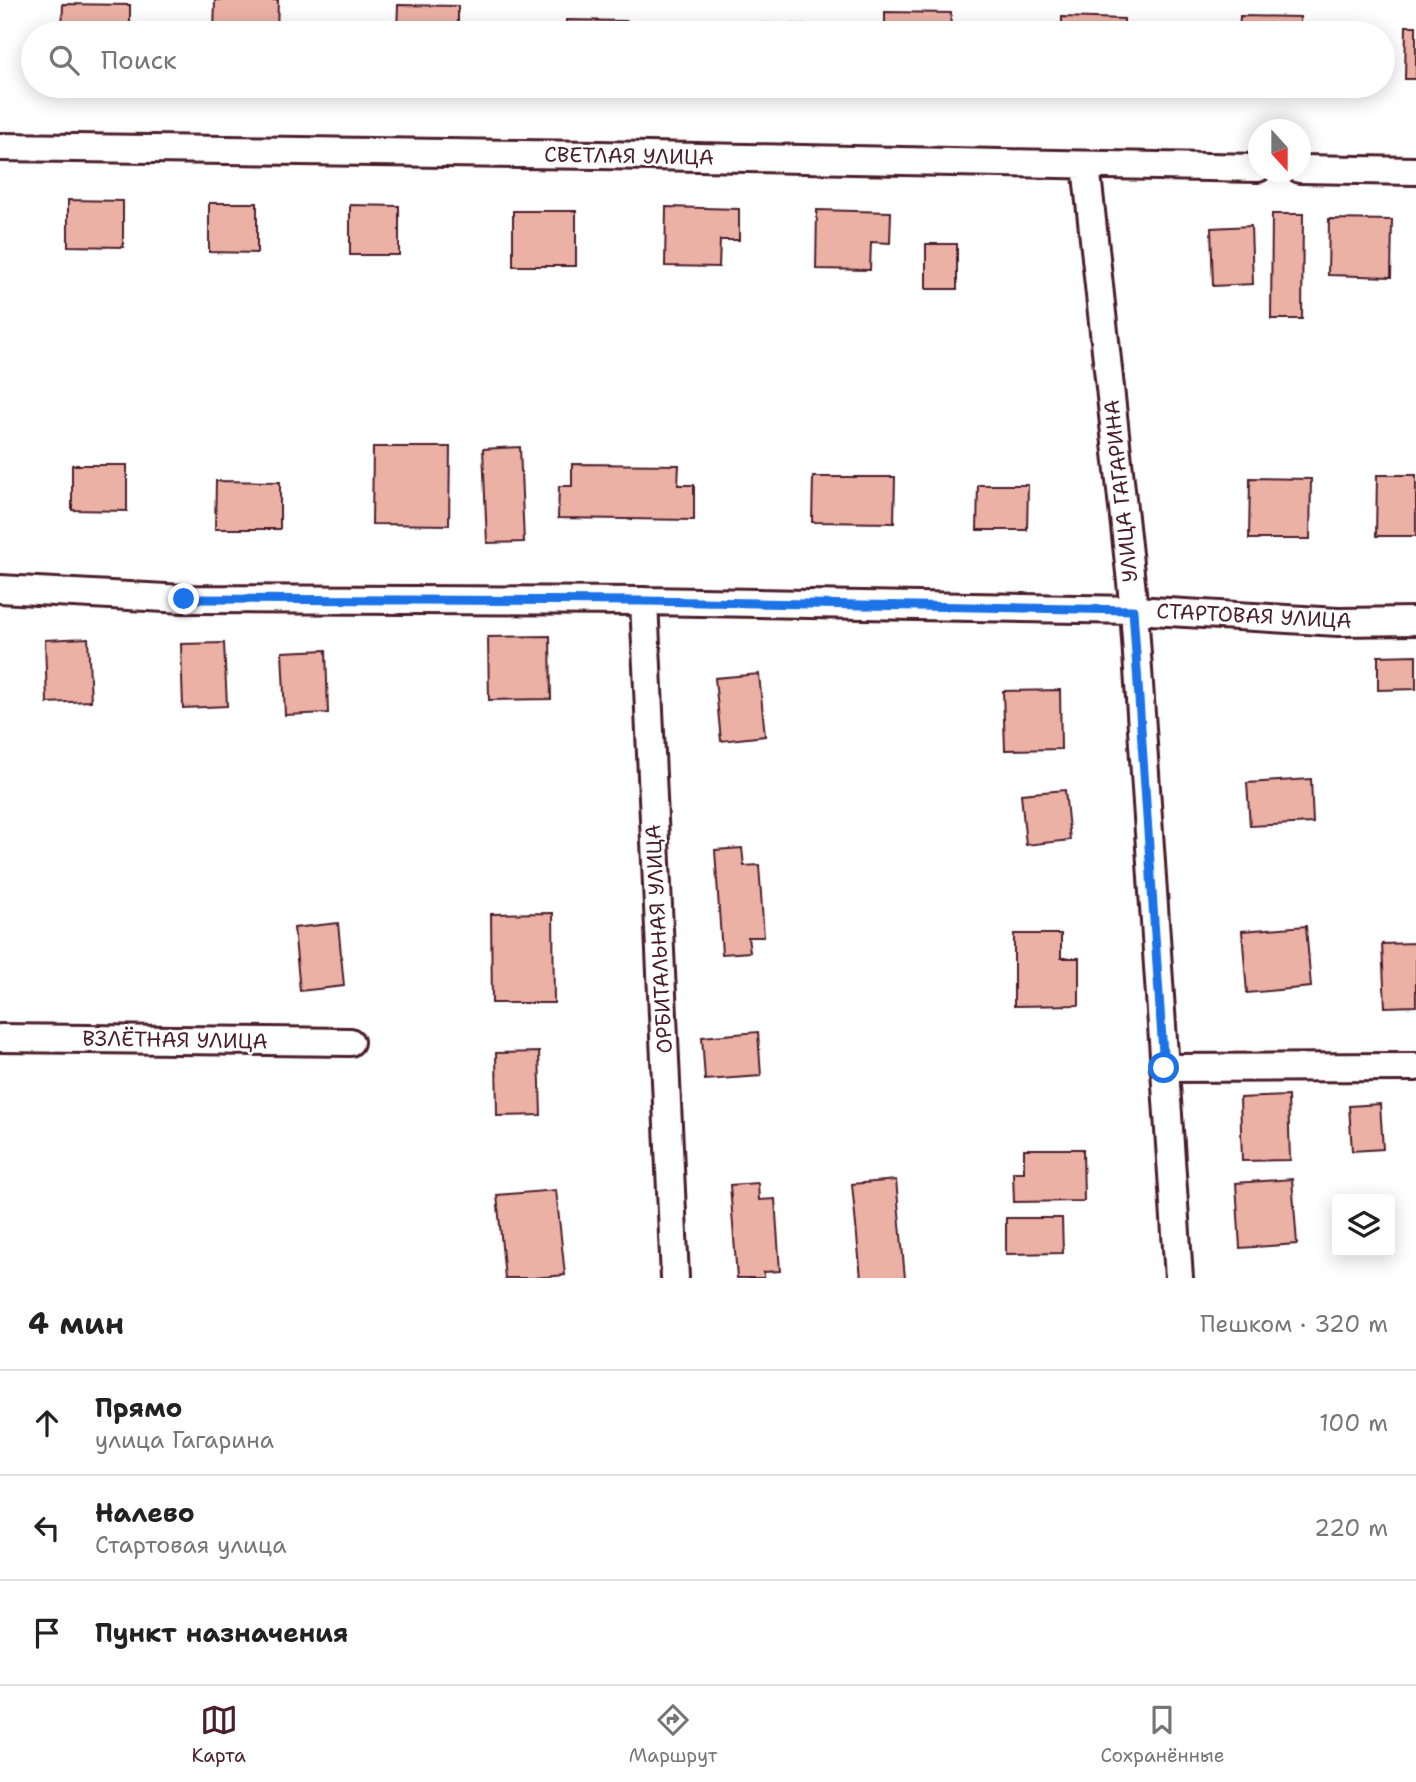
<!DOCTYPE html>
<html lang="ru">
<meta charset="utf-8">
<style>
:root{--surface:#fff;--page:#f6f6f6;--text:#222;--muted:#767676;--line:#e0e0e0;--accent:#4a1f2b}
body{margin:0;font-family:"Shantell Sans",sans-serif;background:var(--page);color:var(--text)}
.controls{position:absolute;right:21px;bottom:21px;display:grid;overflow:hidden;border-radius:7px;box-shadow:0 4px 18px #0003}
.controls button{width:63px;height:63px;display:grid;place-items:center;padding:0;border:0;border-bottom:2px solid var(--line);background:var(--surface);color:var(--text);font:35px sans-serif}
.compass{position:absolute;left:1248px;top:119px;width:63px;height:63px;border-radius:50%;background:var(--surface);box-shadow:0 4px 18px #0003;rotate:159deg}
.stop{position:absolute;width:21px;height:21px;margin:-16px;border:5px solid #1a73e8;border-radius:50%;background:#fff}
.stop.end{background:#1a73e8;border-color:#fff;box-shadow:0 2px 7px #0008}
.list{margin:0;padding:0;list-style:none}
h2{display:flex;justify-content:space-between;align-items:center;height:91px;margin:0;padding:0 28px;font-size:30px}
h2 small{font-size:23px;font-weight:400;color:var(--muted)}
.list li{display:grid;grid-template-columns:46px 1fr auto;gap:21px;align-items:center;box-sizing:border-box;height:105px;padding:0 28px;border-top:2px solid var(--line)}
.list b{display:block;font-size:26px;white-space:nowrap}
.list p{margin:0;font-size:23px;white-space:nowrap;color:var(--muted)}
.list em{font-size:23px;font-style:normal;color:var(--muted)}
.icon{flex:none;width:38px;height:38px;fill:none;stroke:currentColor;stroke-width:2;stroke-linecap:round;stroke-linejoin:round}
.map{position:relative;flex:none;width:1416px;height:1278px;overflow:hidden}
.search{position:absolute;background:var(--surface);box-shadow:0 4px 18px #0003;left:21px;right:21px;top:21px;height:77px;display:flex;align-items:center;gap:18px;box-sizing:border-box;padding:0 24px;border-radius:38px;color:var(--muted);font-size:26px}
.sheet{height:406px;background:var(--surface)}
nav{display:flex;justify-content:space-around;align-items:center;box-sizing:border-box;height:98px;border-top:2px solid var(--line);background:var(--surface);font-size:19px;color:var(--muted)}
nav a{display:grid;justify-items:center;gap:4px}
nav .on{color:var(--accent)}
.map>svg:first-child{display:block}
.building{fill:#ebb1a5;stroke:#4a1f2b;stroke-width:2}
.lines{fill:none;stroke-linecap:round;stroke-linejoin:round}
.street-casing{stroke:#4a1f2b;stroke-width:32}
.street{stroke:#fff;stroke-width:26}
.route{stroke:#1a73e8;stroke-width:9}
.labels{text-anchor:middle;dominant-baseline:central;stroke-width:5;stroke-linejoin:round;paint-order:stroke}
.street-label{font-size:21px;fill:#4a1f2b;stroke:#fff}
</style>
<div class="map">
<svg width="1416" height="1278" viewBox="0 0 1416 1278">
<rect width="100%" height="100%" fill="#fff"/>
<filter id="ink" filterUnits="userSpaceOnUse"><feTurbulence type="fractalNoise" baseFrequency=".0143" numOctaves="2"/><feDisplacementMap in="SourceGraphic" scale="14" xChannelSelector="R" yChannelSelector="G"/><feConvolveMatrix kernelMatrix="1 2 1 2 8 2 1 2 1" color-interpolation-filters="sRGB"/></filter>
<g filter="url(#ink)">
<path class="building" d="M 215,0 L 278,0 L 277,33 L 214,33 Z
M 63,4 L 130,5 L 130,33 L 62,33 Z
M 398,5 L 458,6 L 458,33 L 397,33 Z
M 885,12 L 951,13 L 950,33 L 885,33 Z
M 1240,16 L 1300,17 L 1300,33 L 1239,33 Z
M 1062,17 L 1124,19 L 1124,33 L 1062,33 Z
M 566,20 L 628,21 L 628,33 L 566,33 Z
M 743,23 L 803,25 L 803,33 L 743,33 Z
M 1406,26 L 1416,26 L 1416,79 L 1405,79 Z
M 68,200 L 123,201 L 123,247 L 68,246 Z
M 209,203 L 257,203 L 257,253 L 209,252 Z
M 350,205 L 399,206 L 399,255 L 350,255 Z
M 666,207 L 739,209 L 739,240 L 720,240 L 719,267 L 665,266 Z
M 817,210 L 891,212 L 890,243 L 871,242 L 870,270 L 816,269 Z
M 513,211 L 576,211 L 576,266 L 513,266 Z
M 1272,214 L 1303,214 L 1302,319 L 1271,319 Z
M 1329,219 L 1392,220 L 1391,277 L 1328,275 Z
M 1251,226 L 1253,284 L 1213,286 L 1211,228 Z
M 926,244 L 957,244 L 957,289 L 926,289 Z
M 373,447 L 450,447 L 449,525 L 372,524 Z
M 520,447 L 524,542 L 487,543 L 483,449 Z
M 572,464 L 679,465 L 678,485 L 694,485 L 694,520 L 558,518 L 559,486 L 572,486 Z
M 72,465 L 127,465 L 127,511 L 72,510 Z
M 1377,475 L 1416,475 L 1416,536 L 1376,536 Z
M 813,477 L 895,477 L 894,523 L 812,522 Z
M 1250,478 L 1311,479 L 1310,539 L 1249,539 Z
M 216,481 L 280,482 L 280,529 L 215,529 Z
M 978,485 L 1028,485 L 1027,530 L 977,530 Z
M 550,636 L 551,699 L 489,700 L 488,637 Z
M 88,638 L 91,701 L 47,703 L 45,640 Z
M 224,643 L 227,706 L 183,708 L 181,644 Z
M 326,650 L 328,713 L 285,715 L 282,652 Z
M 1416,655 L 1416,689 L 1378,690 L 1378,656 Z
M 759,674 L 765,736 L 721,741 L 715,678 Z
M 1060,690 L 1061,749 L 1005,750 L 1003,691 Z
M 1311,779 L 1313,823 L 1250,826 L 1247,783 Z
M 1065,790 L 1070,840 L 1026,845 L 1021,794 Z
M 742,848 L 744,866 L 759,865 L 764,937 L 748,937 L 750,952 L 722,954 L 715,850 Z
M 553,913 L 554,1003 L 492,1003 L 491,914 Z
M 338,923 L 344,986 L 300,991 L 294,928 Z
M 1306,926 L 1311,987 L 1247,993 L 1242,931 Z
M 1014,934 L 1061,934 L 1061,958 L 1079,958 L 1079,1005 L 1014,1006 Z
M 1416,943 L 1416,1006 L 1385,1007 L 1382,944 Z
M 758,1032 L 761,1076 L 705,1080 L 702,1037 Z
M 539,1052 L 541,1115 L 497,1116 L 496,1053 Z
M 1288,1096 L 1290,1160 L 1242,1161 L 1240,1098 Z
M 1380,1104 L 1383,1149 L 1352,1151 L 1349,1106 Z
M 1024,1149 L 1083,1149 L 1084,1201 L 1014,1202 L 1013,1172 L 1024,1172 Z
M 1292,1179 L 1297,1244 L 1240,1248 L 1236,1183 Z
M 896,1180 L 905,1278 L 861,1278 L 852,1184 Z
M 758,1183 L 759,1200 L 775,1199 L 780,1271 L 764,1272 L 764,1278 L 737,1278 L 730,1185 Z
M 556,1190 L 565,1275 L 533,1278 L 505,1278 L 497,1195 Z
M 1006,1218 L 1062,1218 L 1063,1253 L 1006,1254 Z"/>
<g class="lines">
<g class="street-casing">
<path id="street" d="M 0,147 L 599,155 L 1258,168
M 1086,165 L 1134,610 L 1179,1278
M 1300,169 L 1416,171
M 0,589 L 184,599 L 644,601 L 1134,610 L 1338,622 L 1416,621
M 644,601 L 675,1278
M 0,1038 L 350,1042
M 1164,1068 L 1416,1067"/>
</g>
<use href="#street" class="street"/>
</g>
</g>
<g class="lines" filter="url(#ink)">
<path class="route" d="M 184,599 L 644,601 L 1133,610 L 1164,1068"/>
</g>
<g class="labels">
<g class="street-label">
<text transform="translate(629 156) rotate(1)">СВЕТЛАЯ УЛИЦА</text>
<text transform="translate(1121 491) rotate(-96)">УЛИЦА ГАГАРИНА</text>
<text transform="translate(1254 616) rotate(3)">СТАРТОВАЯ УЛИЦА</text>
<text transform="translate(659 939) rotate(-93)">ОРБИТАЛЬНАЯ УЛИЦА</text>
<text transform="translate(175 1040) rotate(1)">ВЗЛЁТНАЯ УЛИЦА</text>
</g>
</g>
</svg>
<div class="controls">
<button><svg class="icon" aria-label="layers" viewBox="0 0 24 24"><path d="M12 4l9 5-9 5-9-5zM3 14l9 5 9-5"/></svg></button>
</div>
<svg class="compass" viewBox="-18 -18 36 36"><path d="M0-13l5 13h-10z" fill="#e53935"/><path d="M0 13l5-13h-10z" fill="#767676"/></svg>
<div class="stop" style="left:1164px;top:1068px"></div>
<div class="stop end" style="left:184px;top:599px"></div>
<div class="search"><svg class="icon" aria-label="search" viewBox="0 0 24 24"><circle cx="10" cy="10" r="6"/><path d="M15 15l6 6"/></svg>Поиск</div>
</div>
<section class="sheet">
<h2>4 мин<small>Пешком · 320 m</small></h2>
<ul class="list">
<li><svg class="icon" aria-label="ahead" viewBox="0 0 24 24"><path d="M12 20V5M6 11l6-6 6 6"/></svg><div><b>Прямо</b><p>улица Гагарина</p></div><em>100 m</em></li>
<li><svg class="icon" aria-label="left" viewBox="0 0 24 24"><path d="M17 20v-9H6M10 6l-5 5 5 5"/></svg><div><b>Налево</b><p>Стартовая улица</p></div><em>220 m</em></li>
<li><svg class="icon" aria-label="arrive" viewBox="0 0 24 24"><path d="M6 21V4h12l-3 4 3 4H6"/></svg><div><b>Пункт назначения</b></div></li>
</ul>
</section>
<nav>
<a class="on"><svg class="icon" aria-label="map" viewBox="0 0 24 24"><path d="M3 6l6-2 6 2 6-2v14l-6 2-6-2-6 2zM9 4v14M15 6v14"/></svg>Карта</a>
<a><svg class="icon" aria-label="directions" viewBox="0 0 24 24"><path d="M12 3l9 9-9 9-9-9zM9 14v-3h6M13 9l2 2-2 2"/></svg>Маршрут</a>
<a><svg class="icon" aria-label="saved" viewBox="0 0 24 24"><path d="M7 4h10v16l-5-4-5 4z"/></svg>Сохранённые</a>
</nav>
